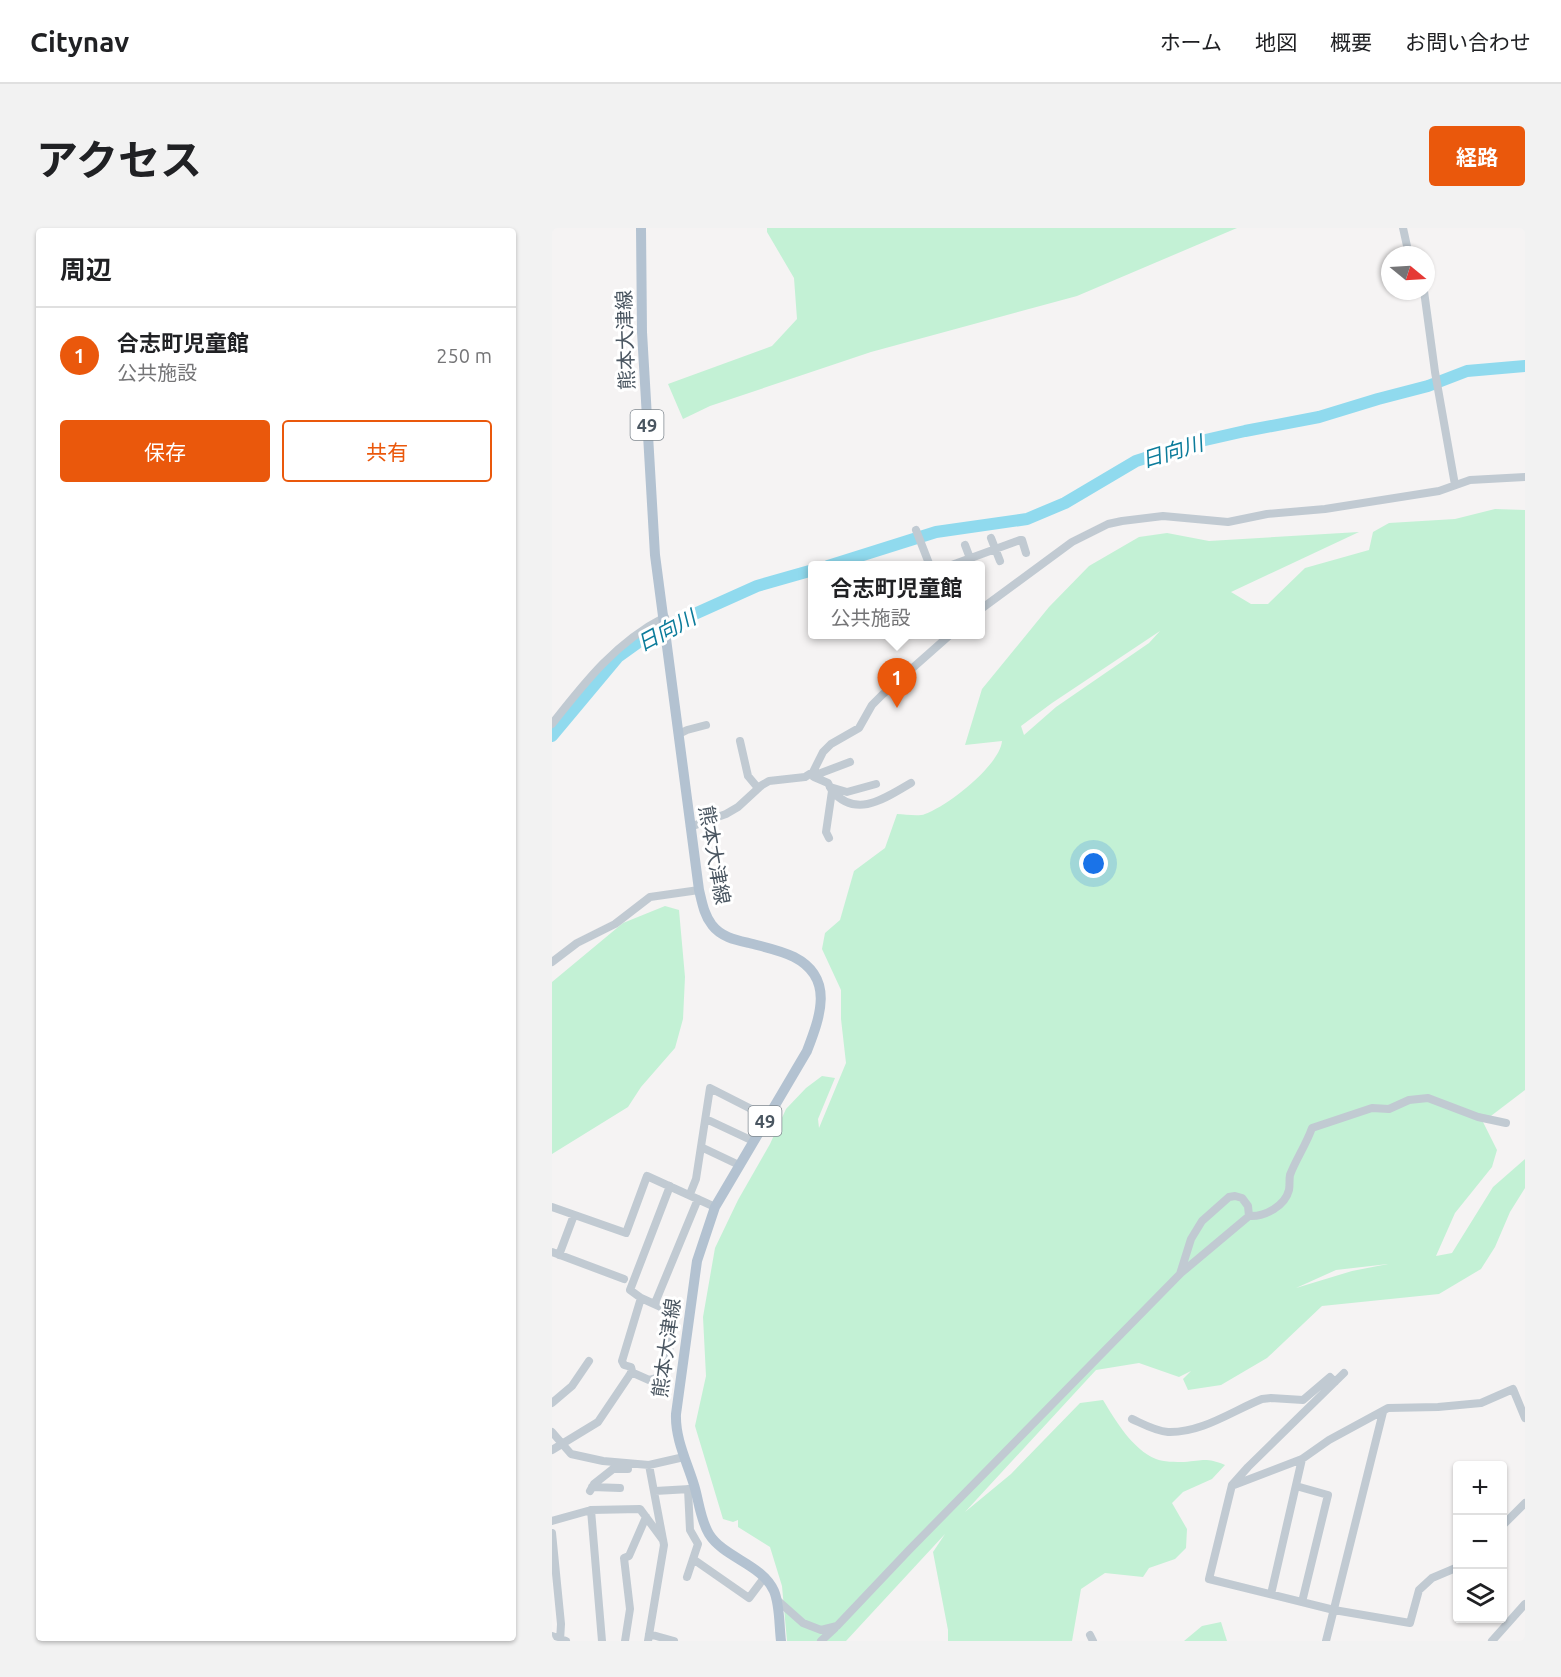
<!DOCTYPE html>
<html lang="ja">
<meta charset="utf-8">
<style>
:root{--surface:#fff;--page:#f2f2f2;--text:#202124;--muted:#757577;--line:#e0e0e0;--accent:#ea580c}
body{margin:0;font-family:Ubuntu,"Noto Sans JP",sans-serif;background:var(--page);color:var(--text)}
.controls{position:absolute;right:18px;bottom:18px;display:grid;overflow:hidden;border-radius:6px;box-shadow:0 2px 4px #0004}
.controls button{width:54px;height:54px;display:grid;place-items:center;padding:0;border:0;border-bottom:2px solid var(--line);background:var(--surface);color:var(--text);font:30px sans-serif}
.compass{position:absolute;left:829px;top:18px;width:54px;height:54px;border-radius:50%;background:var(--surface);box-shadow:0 2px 4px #0004;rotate:108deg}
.you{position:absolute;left:542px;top:636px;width:21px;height:21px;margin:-15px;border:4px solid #fff;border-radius:50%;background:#1a73e8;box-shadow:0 0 0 9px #1a73e833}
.badge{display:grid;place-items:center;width:39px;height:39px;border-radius:50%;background:var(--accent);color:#fff;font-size:20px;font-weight:700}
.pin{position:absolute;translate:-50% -50px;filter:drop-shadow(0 2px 3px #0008)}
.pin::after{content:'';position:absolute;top:32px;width:21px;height:18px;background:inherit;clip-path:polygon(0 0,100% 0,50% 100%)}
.popup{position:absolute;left:256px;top:333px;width:177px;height:78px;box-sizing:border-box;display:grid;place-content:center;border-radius:6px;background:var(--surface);filter:drop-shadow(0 2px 4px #0005);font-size:20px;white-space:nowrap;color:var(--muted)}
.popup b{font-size:22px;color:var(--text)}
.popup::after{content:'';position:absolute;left:50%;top:100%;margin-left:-12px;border:12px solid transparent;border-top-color:var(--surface)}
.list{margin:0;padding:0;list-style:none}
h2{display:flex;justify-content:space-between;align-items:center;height:78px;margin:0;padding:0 24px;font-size:26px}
h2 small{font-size:20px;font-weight:400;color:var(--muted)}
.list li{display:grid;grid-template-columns:39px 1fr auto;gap:18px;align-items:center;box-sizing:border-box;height:96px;padding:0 24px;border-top:2px solid var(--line)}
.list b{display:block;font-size:22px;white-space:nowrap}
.list p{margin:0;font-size:20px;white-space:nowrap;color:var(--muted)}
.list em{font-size:20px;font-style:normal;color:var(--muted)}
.actions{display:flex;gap:12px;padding:18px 24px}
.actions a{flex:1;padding:14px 0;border:2px solid var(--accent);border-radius:6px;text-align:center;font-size:21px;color:var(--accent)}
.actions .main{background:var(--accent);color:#fff}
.icon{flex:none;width:33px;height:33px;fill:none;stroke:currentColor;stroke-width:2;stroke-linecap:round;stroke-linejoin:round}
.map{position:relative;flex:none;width:973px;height:1413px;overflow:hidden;border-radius:6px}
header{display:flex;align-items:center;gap:36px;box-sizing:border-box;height:84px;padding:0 30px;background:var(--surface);border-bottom:2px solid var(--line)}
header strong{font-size:28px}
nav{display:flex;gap:33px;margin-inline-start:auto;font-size:21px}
.intro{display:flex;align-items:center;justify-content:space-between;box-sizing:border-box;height:144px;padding:0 36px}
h1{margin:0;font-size:42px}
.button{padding:15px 27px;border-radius:6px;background:var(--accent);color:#fff;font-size:21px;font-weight:700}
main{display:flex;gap:36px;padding:0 36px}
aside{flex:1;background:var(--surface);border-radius:6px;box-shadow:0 2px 4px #0004}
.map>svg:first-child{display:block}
.green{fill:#c3f1d5;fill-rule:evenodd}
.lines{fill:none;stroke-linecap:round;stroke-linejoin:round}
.river{stroke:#90daee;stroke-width:12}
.minor{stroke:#c1cad2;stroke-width:8}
.major{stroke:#b3c2d1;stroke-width:10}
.labels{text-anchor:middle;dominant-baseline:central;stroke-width:6;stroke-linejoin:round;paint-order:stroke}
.shield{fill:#fff;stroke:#808990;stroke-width:1.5}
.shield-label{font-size:18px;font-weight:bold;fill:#4a5661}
.street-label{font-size:20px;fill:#4a5661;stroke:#fff}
.water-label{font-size:21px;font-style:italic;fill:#0c7c9b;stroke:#fff}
</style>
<header>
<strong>Citynav</strong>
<nav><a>ホーム</a><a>地図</a><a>概要</a><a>お問い合わせ</a></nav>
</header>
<div class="intro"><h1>アクセス</h1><a class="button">経路</a></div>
<main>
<aside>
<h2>周辺<small></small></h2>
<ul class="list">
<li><span class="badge">1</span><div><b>合志町児童館</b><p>公共施設</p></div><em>250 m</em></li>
</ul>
<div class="actions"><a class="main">保存</a><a>共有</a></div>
</aside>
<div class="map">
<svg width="973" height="1413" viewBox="0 0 973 1413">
<rect width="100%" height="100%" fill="#f5f3f3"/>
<path class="green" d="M 215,0 L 685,0 L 525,68 L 319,124 L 158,178 L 131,191 L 116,156 L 220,118 L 245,91 L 242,50 L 215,4 Z
M 943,281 L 973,282 L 973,862 L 931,894 L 945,922 L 940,939 L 903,985 L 884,1028 L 900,1025 L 941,959 L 973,931 L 973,960 L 958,984 L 943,1019 L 929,1041 L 887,1066 L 770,1078 L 715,1130 L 669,1157 L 636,1162 L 631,1151 L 639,1143 L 627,1149 L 587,1135 L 544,1142 L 413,1284 L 459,1246 L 528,1175 L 551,1172 C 564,1193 580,1221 604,1231 C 611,1234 624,1234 632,1234 C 651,1233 653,1229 673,1237 L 660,1251 L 631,1264 L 620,1275 L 635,1301 L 634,1320 L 623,1331 L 597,1340 L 591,1349 L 553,1345 L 529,1361 L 520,1413 L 396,1413 L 396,1402 L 381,1324 L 393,1306 L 294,1413 L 235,1413 L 230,1358 L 218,1319 L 186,1299 L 186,1292 L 181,1294 L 171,1291 L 143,1198 L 154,1148 L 151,1089 L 163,1020 L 186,972 L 218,916 L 234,881 L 254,860 L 270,848 L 283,850 L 266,891 L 267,900 L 294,835 L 289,791 L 289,762 L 270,721 L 273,705 L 288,692 L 302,643 L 333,620 L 345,586 C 353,586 366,589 373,586 C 396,578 448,537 450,513 L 413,517 L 430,461 L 497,379 L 537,338 L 587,309 L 615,305 L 657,313 L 807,304 L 679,364 L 699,376 L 716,376 L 753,340 L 817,322 L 821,304 L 837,295 L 903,291 ZM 608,403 L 597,415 L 504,479 L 472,507 L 469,498 L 500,475 ZM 836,1036 L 800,1043 L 744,1060 L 784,1042 Z
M 113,678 L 127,682 L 133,749 L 131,791 L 123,820 L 89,859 L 76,879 L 0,926 L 0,754 L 71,695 Z
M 669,1394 L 675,1413 L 632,1413 L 650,1398 Z"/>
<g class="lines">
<path class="river" d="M 276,338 L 384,304 L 475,291 L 513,275 L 584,233 L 640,215 L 693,203 L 767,189 L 826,171 L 876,158 L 915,143 L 973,138
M 0,508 L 66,429 L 98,406 L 205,358 L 261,342"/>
<path class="minor" d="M 851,0 L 857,27
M 872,63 L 883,144 L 903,257
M 364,302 L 378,338
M 439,310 L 448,333
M 413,317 L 421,338
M 397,338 L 468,312 L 470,312 L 474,325
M 429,381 L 520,314 L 556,296 L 570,293 L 611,288 L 676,294 L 715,286 L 773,281 L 887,263 L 918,252 L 973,249
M 0,496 C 33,454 64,414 113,389
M 127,506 L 135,502 L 154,497
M 188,513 L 196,548 L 206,560
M 261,548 L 298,534
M 262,549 L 276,555 L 280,563 L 274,604 L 277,610
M 278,559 L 295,564 L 324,556
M 280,563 C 305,591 333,570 359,555
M 138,599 L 174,586 L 186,579 L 210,557 L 217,553 L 253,549 L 261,544 L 271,524 L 279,516 L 307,500 L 320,477 L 330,467 L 399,406
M 0,734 L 25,715 L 63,696 L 98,669 L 147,662
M 154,891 L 201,913
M 149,919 L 187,937
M 138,966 L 144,951 L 158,860 L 215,889
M 0,979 L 74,1005 L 95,948 L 163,979
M 0,1024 L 72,1051
M 7,1027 L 22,987
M 628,1046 L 639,1011 L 650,993 L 677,969 L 683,968 L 690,970 L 696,978 L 697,988
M 103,1075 L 146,971
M 79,1144 L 97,1152 L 114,1147 L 122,1085 L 89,1070 L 78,1062 L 118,958
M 792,1145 L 696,1239 L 680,1257 L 657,1351 L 782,1382 L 858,1395 L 867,1362 L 880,1350 L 906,1339
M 0,1175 L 20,1158 L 37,1133
M 580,1191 C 591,1196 603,1203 616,1204 C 650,1205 680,1183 710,1171 L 719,1170 L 751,1172 L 778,1149 L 783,1154
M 0,1204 L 19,1226 L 51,1233 L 97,1237 L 132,1229
M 0,1222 L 46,1194 L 77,1148 L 80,1143 L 79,1139 L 72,1137 L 70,1133 L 89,1070
M 682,1257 L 750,1231 L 777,1212 L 836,1180 L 886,1179 L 929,1175 L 961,1161 L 973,1190
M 744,1258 L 776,1267 L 750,1374
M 40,1259 L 68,1260
M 38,1263 L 42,1256 L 61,1241 L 76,1241
M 103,1263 L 138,1261
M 39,1282 L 50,1413
M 0,1293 L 39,1282 L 88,1281 L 111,1312
M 951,1297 L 973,1275
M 0,1305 L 9,1396 L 8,1413
M 141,1331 L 197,1370 L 212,1350
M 135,1349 L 146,1316 L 138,1302 L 136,1261
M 719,1366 L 750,1231
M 224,1371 L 251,1395 L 269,1402 L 285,1398 L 358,1321 L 629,1045 L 697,988 C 713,989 733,978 737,962 C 738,957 737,952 738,947 C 744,931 754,917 760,900 L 820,880 L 837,881 L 857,872 L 876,870 L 926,889 L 954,895
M 97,1406 L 122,1413
M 538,1407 L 541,1413
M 0,1408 L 14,1413
M 73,1413 L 78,1381 L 72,1330 L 77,1328 L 94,1289
M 96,1413 L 112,1317 L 97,1237
M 269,1413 L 283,1400
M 774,1413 L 831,1184
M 940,1413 L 973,1376"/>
<path class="major" d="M 89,0 L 90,104 L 103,327 L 147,662 C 150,674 152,687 160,697 C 169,709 184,712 197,715 C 212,719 228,722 242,729 C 283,750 268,789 255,823 L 163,979 L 145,1033 L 124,1186 C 123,1211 135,1234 142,1257 C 147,1273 148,1291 157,1306 C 172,1330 210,1336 222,1363 C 228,1377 227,1397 229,1413"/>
</g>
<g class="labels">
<g class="shield">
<rect x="78.5" y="182" width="33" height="30" rx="4.5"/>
<rect x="196.5" y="878" width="33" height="30" rx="4.5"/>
</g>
<g class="shield-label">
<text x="95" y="197">49</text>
<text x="213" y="893">49</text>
</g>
<g class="street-label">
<text transform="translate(73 112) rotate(-92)">熊本大津線</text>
<text transform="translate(163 627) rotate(80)">熊本大津線</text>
<text transform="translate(114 1120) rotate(-82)">熊本大津線</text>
</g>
<g class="water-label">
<text transform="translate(620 223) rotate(-17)">日向川</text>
<text transform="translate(114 402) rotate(-28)">日向川</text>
</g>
</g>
</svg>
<div class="controls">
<button>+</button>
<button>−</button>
<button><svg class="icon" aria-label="layers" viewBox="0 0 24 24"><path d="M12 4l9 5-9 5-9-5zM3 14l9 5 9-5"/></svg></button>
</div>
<svg class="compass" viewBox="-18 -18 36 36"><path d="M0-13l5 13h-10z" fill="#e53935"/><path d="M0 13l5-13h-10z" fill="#757577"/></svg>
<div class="you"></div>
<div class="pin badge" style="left:345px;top:480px">1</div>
<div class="popup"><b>合志町児童館</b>公共施設</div>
</div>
</main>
